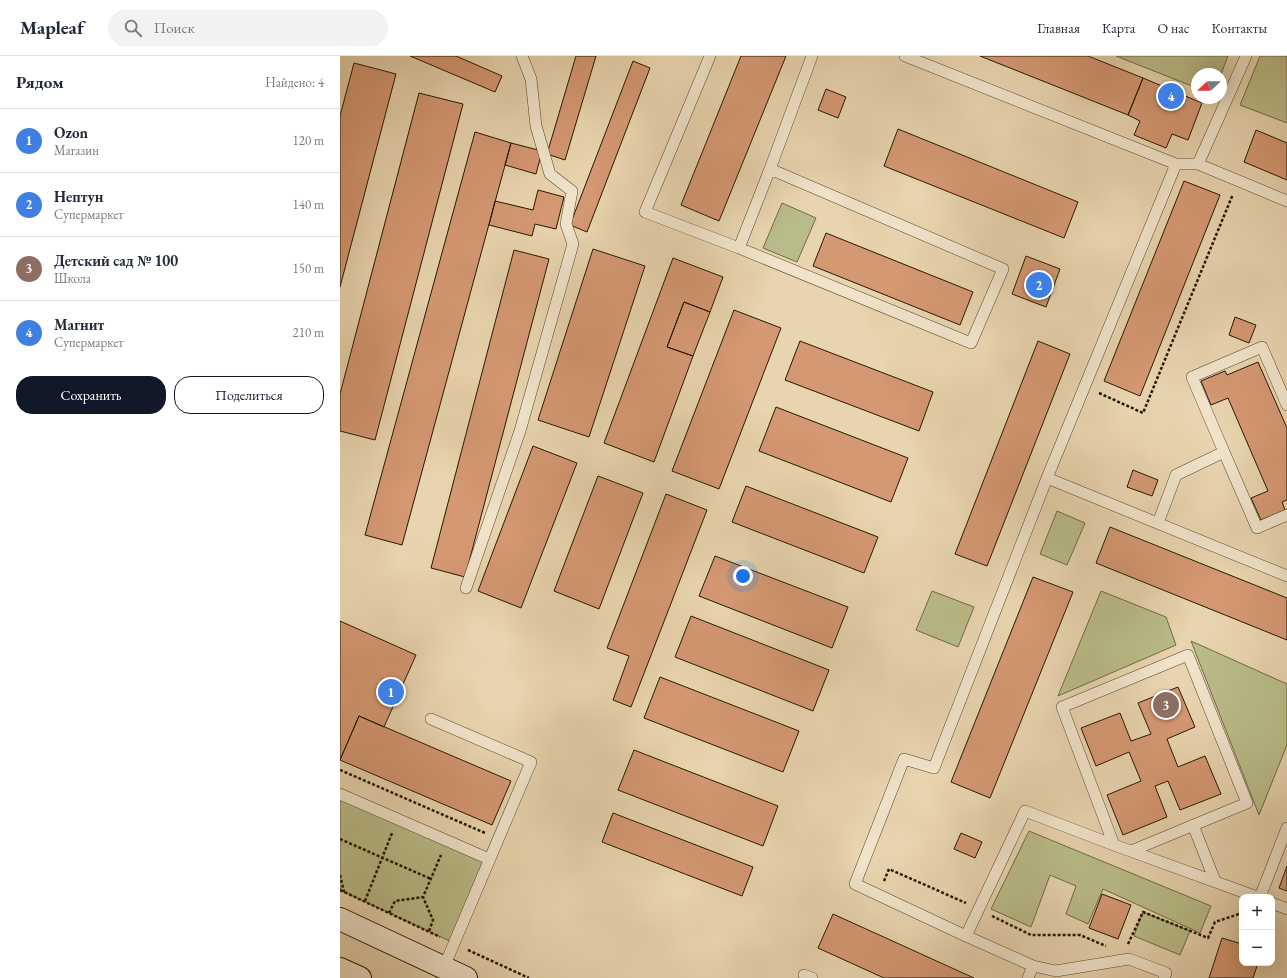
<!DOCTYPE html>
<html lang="ru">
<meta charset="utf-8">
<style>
:root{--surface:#fff;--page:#f2f2f3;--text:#1f2937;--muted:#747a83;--line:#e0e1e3;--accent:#111827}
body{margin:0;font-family:"EB Garamond",serif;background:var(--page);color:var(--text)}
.controls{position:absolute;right:12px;bottom:12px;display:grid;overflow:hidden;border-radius:8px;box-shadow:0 4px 16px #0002}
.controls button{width:36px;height:36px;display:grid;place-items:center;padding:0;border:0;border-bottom:1px solid var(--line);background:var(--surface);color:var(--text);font:20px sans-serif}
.compass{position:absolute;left:851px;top:12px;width:36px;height:36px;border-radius:50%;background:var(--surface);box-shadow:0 4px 16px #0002;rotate:248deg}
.you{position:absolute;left:403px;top:520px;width:14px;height:14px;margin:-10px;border:3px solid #fff;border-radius:50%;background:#1a73e8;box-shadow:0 0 0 6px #1a73e833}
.badge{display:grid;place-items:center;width:26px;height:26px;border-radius:50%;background:var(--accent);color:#fff;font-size:13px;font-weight:700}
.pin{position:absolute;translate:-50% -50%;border:2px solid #fff;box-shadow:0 1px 4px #0006}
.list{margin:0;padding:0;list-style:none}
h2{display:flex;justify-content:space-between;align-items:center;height:52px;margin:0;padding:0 16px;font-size:17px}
h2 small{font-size:13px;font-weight:400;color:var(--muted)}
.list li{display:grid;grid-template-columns:26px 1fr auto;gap:12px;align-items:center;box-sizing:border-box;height:64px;padding:0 16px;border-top:1px solid var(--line)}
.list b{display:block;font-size:15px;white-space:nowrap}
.list p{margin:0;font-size:13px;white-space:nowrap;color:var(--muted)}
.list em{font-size:13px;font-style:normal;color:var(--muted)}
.actions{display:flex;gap:8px;padding:12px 16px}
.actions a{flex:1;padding:9px 0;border:1px solid var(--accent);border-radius:16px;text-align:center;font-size:14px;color:var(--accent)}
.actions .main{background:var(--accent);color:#fff}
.icon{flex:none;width:22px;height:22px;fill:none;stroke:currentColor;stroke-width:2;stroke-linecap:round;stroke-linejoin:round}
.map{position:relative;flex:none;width:947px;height:922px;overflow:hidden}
header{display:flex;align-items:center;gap:24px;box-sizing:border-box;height:56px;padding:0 20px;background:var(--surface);border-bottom:1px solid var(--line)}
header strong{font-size:19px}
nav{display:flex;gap:22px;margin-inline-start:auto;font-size:14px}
.search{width:280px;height:36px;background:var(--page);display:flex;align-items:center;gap:10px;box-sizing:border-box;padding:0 14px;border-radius:22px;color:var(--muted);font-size:15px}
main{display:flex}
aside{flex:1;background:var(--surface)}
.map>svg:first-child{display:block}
.green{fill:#b9bc88;stroke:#706a46}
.building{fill:#d49872;stroke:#261805}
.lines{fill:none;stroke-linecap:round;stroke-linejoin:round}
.service-casing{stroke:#56472f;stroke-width:12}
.secondary-casing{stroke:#261805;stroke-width:24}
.path{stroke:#261805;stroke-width:2.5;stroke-dasharray:3 2;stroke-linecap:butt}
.service{stroke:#f0e3ca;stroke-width:11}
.secondary{stroke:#f0e3ca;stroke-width:22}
</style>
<header>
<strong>Mapleaf</strong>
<div class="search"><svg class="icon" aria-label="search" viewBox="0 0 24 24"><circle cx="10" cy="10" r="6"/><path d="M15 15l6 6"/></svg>Поиск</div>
<nav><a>Главная</a><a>Карта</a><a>О нас</a><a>Контакты</a></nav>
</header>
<main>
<aside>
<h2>Рядом<small>Найдено: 4</small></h2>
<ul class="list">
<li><span class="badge" style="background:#3f7fe0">1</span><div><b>Ozon</b><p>Магазин</p></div><em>120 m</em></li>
<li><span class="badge" style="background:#3f7fe0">2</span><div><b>Нептун</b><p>Супермаркет</p></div><em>140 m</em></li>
<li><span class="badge" style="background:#8d6e63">3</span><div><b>Детский сад № 100</b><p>Школа</p></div><em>150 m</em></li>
<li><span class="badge" style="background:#3f7fe0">4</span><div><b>Магнит</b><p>Супермаркет</p></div><em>210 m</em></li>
</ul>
<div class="actions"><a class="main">Сохранить</a><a>Поделиться</a></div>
</aside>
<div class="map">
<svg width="947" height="922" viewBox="0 0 947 922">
<rect width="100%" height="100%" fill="#e8d4ae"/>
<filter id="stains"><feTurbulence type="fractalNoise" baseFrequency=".005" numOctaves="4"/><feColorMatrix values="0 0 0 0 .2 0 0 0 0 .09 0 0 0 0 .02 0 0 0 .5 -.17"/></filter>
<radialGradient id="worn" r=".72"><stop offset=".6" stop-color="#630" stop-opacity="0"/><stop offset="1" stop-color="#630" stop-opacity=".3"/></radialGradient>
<path class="green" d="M 776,0 L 888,0 L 881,18 L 857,18 L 857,32 Z
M 920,0 L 947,0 L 947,67 L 900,49 Z
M 442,147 L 476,162 L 457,206 L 423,192 Z
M 717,455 L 745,467 L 727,509 L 700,498 Z
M 592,535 L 634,551 L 618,591 L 576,574 Z
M 761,535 L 826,561 L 836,589 L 718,640 Z
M 851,585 L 947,628 L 947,689 L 919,759 Z
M 0,738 L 149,803 L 114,887 L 0,834 Z
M 689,775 L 871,850 L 860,877 L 763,833 L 748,868 L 726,858 L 736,830 L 710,819 L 691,871 L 651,853 Z
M 803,856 L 850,875 L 840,899 L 794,880 Z"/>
<path class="building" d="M 70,0 L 116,0 L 162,20 L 155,36 Z
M 236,0 L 256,0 L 225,104 L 207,98 Z
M 401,0 L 446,0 L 379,165 L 341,149 Z
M 640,0 L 748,0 L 803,22 L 788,59 Z
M 293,5 L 310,12 L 247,176 L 230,169 Z
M 14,7 L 56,18 L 0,231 L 0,60 Z
M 803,22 L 862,47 L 848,84 L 832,78 L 826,92 L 794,79 L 800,65 L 788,59 Z
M 486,33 L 506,41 L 498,62 L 478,54 Z
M 79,37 L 123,48 L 35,384 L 0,375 L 0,338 Z
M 558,73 L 738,146 L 724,182 L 544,110 Z
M 916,74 L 947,87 L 947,124 L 904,106 Z
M 135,76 L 171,87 L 62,489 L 25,479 Z
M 171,87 L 202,95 L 196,118 L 165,109 Z
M 844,125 L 880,139 L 800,340 L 764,325 Z
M 198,134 L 224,141 L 216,173 L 195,168 L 192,180 L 149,169 L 155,145 L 193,154 Z
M 486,177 L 633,236 L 620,269 L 473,210 Z
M 253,193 L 305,210 L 249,381 L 198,364 Z
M 174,194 L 209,203 L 125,521 L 91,512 Z
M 686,200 L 720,213 L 706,251 L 672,238 Z
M 333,202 L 383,221 L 370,256 L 344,246 L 327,291 L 353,300 L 314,406 L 264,387 Z
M 344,246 L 370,256 L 353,300 L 327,291 Z
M 394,254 L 441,272 L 379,433 L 332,415 Z
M 895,261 L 916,269 L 909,287 L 889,279 Z
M 460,285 L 593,336 L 579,375 L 445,324 Z
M 698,285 L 730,298 L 647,510 L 615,498 Z
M 918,306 L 947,372 L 947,444 L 942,446 L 945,454 L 921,464 L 911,442 L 928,435 L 888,342 L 871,349 L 861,325 L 885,315 L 887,319 Z
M 436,351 L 568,402 L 551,446 L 419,395 Z
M 193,390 L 237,407 L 181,552 L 138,535 Z
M 793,414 L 818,424 L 812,440 L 787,431 Z
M 258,420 L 303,437 L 259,553 L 214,535 Z
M 406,430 L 538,481 L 524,517 L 392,466 Z
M 326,438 L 367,454 L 291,651 L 273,644 L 289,600 L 267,592 Z
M 770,471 L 947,542 L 947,584 L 756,507 Z
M 375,500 L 508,551 L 492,592 L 359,540 Z
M 693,521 L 733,536 L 650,742 L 611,726 Z
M 351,560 L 489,614 L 473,655 L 335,601 Z
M 0,565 L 76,599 L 44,671 L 19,660 L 0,704 Z
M 320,621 L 459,675 L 443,716 L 304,662 Z
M 838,631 L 855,671 L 827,683 L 838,711 L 865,700 L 881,738 L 840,754 L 828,725 L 815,730 L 827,761 L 783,779 L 767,739 L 801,725 L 789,696 L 756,710 L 741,672 L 780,657 L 791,685 L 811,678 L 798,647 Z
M 19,660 L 171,725 L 152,769 L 0,704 Z
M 294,694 L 438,750 L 423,790 L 278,734 Z
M 273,757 L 413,811 L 402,840 L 262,786 Z
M 621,777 L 642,786 L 635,802 L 614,793 Z
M 947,810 L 947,835 L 939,832 Z
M 762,838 L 791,849 L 778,883 L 749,872 Z
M 493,858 L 634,922 L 544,922 L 478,892 Z
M 882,882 L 902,888 L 902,907 L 918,907 L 913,922 L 869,922 Z"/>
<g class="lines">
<g class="service-casing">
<path id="service" d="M 370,0 L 305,156 L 399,192 L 631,287 L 663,213 L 430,113 L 472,0
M 565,0 L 836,108
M 858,108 L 947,145
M 399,192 L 430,113
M 884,396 L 852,321 L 922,291 L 947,349
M 707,422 L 947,520
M 818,467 L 836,419 L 884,396 L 917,472 L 947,459
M 126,532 L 180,375 L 233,188 L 226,168 L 232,135 L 210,118 L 196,70 L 191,23 L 182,0
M 91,663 L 191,706 L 104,911
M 0,738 L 149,803
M 853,769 L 875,825
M 774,789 L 722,651 L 848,599 L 907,747 L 791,795
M 920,841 L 947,772
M 932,847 L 947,853
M 626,880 L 515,828 L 564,703 L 594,712 L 707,422 L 836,108 L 858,108 L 906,0
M 464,919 L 472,922
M 688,922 L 693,910
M 824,922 L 826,917 L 789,903 L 716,915 L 693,910 L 626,880 L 685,755 L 774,789 L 917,841"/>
</g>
<g class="secondary-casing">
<path id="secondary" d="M 0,863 L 126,922
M 0,913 L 20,922"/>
</g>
<path class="path" d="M 759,337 L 803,357 L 893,138
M 0,714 L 145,777
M 0,783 L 91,823
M 0,819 L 4,836
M 544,825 L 549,813 L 626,847
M 0,834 L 100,881
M 25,845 L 52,777
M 49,857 L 55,845 L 83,841
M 652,860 L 691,879 L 740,879 L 766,890
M 89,875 L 93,864 L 83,841 L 101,799
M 788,888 L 803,856 L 868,882 L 875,866 L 902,857
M 128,894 L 189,922"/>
<use href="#service" class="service"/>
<use href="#secondary" class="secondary"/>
</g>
<rect width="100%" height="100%" filter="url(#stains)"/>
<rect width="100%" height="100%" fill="url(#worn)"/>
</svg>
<div class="controls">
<button>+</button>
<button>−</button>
</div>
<svg class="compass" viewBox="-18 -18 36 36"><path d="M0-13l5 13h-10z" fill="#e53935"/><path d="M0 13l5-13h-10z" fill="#747a83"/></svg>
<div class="you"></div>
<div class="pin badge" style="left:51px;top:636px;background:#3f7fe0">1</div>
<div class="pin badge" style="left:699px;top:229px;background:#3f7fe0">2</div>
<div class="pin badge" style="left:826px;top:649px;background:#8d6e63">3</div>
<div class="pin badge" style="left:831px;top:40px;background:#3f7fe0">4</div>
</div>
</main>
